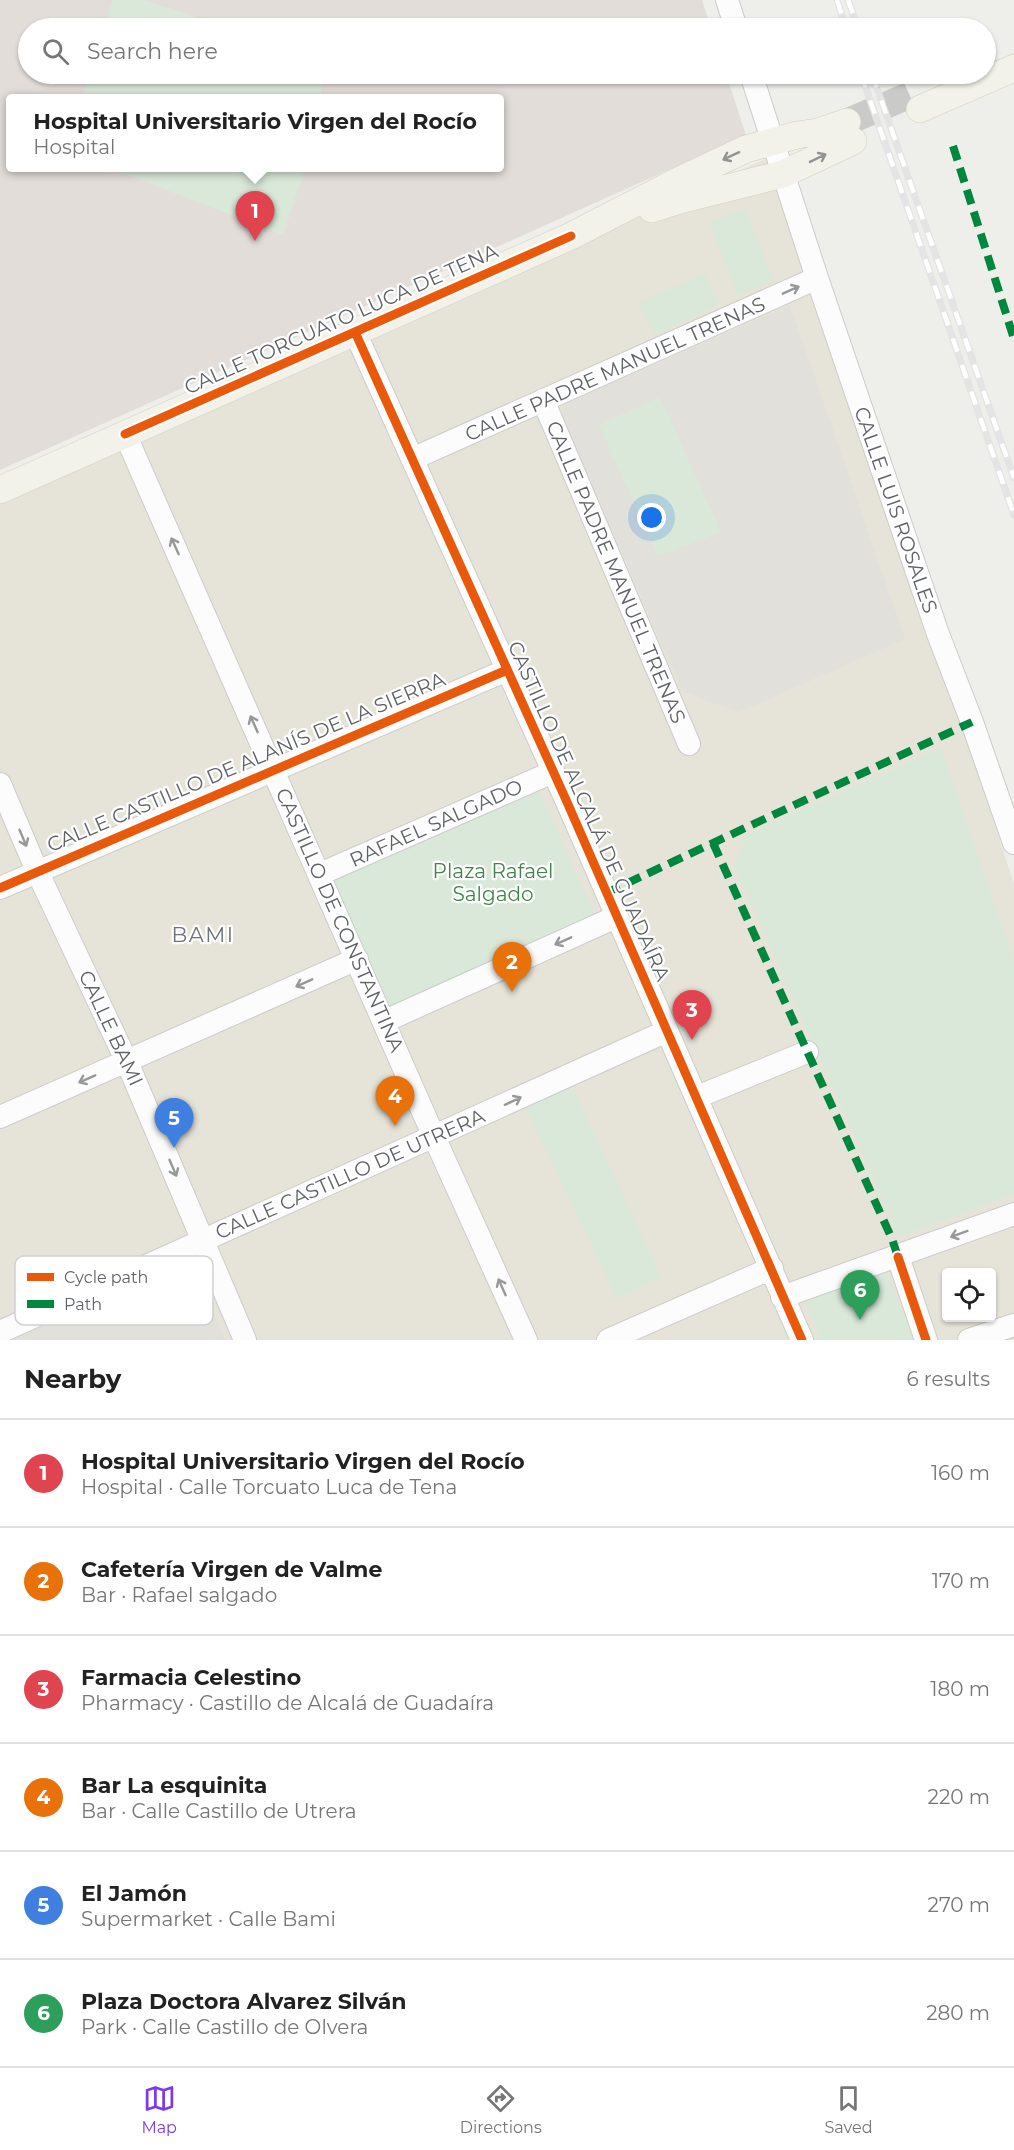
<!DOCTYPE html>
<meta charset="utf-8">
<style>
:root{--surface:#fff;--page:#f6f6f6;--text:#222;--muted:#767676;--line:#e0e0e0;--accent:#7c3aed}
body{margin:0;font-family:Montserrat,sans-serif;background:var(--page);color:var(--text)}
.controls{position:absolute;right:18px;bottom:18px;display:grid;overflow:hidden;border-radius:6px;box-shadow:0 2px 4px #0004}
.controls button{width:54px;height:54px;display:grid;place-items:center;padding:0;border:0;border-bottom:2px solid var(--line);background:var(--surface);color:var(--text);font:30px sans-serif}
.you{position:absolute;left:652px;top:518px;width:21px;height:21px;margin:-15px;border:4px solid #fff;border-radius:50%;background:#1a73e8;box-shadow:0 0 0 9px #1a73e833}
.badge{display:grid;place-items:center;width:39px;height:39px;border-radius:50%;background:var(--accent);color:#fff;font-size:20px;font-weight:700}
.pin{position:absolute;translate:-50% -50px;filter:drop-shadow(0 2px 3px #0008)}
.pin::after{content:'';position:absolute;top:32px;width:21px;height:18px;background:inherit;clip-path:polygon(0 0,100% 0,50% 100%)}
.popup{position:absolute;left:6px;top:94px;width:498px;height:78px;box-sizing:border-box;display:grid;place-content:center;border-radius:6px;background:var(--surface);filter:drop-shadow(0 2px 4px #0005);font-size:20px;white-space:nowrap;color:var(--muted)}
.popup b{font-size:22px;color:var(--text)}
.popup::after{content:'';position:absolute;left:50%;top:100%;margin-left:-12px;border:12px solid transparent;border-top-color:var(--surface)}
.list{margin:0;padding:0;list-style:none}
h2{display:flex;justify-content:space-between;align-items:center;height:78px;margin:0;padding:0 24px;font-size:26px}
h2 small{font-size:20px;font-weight:400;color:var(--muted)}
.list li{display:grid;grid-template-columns:39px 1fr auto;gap:18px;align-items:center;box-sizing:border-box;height:108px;padding:0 24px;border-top:2px solid var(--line)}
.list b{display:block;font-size:22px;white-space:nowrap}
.list p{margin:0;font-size:20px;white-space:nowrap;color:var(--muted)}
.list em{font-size:20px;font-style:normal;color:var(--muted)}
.icon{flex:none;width:33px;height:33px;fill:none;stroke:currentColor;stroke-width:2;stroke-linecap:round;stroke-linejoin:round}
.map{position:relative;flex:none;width:1014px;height:1340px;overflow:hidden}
.search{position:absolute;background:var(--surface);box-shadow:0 2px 4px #0004;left:18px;right:18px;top:18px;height:66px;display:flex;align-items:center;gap:15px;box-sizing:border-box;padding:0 21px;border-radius:33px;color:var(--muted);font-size:22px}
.sheet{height:726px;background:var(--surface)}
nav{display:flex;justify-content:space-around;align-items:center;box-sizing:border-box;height:84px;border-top:2px solid var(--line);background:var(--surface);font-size:16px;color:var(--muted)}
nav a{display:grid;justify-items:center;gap:3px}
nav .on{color:var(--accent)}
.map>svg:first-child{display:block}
.commercial{fill:#e6e4d9;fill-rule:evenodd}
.education{fill:#e1e0da}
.medical{fill:#e3ddda;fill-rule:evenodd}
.green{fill:#d9e8d9}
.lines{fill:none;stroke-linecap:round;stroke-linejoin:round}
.major-tunnel{stroke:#cacbc9;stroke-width:27;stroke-dasharray:27 14;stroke-linecap:butt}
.minor-casing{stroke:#cbcccb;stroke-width:24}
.major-casing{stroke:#d2cfbb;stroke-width:28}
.minor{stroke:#fcfcfc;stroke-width:22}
.major{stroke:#f2f2ea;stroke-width:27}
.rail-casing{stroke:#e3e4e3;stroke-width:7}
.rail{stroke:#fff;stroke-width:4.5;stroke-dasharray:14;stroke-linecap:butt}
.quiet{stroke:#00873e;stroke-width:8;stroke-dasharray:15 8;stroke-linecap:butt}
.cycleway-casing{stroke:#fff;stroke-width:13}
.cycleway{stroke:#e8590c;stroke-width:9}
.oneway{stroke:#929494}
.oneway2{stroke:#96989a}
.labels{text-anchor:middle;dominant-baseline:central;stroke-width:4.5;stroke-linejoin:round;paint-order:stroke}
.street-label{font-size:20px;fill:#5f6266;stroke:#fff}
.park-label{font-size:20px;fill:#41844b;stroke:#fff}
.neighbourhood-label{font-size:21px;letter-spacing:1.5px;fill:#707478;stroke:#fff}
.key{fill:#fff;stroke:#cfd0d1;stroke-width:1.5}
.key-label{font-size:16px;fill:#5f6266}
</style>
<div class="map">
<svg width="1014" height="1340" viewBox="0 0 1014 1340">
<rect width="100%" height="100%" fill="#eeeeea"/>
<path class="commercial" d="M 776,154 L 1014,884 L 1014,1340 L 0,1340 L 0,504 ZM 946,1272 L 992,1272 L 992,1318 L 946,1318 Z"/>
<path class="education" d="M 790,305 L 905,639 L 739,712 L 683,692 L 561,416 L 567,403 Z
M 190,1260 L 225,1340 L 6,1340 L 46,1324 Z"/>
<path class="medical" d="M 0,0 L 702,0 L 711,28 L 28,28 L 28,74 L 726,74 L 746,135 L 0,470 ZM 10,98 L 500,98 L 500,168 L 10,168 Z"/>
<path class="green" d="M 113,0 L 143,0 L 233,28 L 104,28 Z
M 90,74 L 321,74 L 321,98 L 82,98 Z
M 110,168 L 305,168 L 283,235 Z
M 746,210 L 773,279 L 738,296 L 709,221 Z
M 705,273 L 719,304 L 654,334 L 639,303 Z
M 660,397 L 721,532 L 658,556 L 599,425 Z
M 941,748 L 1014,962 L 1014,1194 L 899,1236 L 735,866 L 746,835 Z
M 536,784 L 597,920 L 388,1011 L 327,874 Z
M 573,1088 L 661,1277 L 617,1298 L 525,1106 Z
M 887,1271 L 913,1340 L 821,1340 L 806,1301 Z"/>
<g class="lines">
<path class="major-tunnel" d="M 847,122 L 917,92"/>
<g class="minor-casing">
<path id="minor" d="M 727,0 L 736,28
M 751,74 L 817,278 L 938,634 L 972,722 L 1014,843
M 355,332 L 567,802 L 802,1340
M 543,400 L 689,744
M 125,434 L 431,1130 L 526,1340
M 412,459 L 817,278
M 0,784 L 37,871 L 127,1062 L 245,1340
M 320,874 L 553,772
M 0,888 L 507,670
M 385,1021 L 616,917
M 697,1097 L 807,1052
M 0,1117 L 357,959
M 898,1257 L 926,1340
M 782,1297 L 1014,1214
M 0,1332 L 667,1031
M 608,1340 L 772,1268
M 969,1340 L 1014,1325"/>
</g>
<g class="major-casing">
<path id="major" d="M 920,109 L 1014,68
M 652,209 L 680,200 L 783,174 L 853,141
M 0,490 L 571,236 L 676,182 L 746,149 L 797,135 L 818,132 L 847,122"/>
</g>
<use href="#minor" class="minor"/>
<use href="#major" class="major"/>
<g class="rail-casing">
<path id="rail" d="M 837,0 L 846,28
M 848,0 L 858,28
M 861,74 L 1014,515
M 872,74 L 1014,478"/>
</g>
<use href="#rail" class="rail"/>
<path class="quiet" d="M 953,146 L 1014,339
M 713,843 L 892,1239 L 898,1257
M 606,893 L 972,722"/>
<g class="cycleway-casing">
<path id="cycleway" d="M 355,332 L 567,802 L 802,1340
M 125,434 L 571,236
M 0,888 L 507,670
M 898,1257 L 926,1340"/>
</g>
<use href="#cycleway" class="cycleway"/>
</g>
<defs><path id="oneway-shaft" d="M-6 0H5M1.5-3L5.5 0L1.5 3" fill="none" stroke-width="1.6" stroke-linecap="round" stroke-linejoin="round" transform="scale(1.5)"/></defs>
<g class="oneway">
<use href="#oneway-shaft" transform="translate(731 156) rotate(155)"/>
<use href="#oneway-shaft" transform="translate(818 158) rotate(-26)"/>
</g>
<g class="oneway2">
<use href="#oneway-shaft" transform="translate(791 290) rotate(-24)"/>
<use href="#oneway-shaft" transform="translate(175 546) rotate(-114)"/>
<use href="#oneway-shaft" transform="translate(254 724) rotate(-114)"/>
<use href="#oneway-shaft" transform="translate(23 838) rotate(67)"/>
<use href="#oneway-shaft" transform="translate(563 941) rotate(156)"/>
<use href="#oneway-shaft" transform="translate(304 983) rotate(156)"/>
<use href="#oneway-shaft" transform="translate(87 1079) rotate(156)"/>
<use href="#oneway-shaft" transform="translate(513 1101) rotate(-25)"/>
<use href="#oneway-shaft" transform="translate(173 1168) rotate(67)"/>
<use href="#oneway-shaft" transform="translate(959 1234) rotate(160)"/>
<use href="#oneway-shaft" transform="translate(502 1287) rotate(-114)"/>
</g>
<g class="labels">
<g class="street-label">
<text transform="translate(341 319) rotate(-24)">CALLE TORCUATO LUCA DE TENA</text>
<text transform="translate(615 369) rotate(-24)">CALLE PADRE MANUEL TRENAS</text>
<text transform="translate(896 510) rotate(71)">CALLE LUIS ROSALES</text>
<text transform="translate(616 572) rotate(67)">CALLE PADRE MANUEL TRENAS</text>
<text transform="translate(246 762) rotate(-23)">CALLE CASTILLO DE ALANÍS DE LA SIERRA</text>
<text transform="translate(589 811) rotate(66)">CASTILLO DE ALCALÁ DE GUADAÍRA</text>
<text transform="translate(436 823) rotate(-24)">RAFAEL SALGADO</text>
<text transform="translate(340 920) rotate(66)">CASTILLO DE CONSTANTINA</text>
<text transform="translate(111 1028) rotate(65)">CALLE BAMI</text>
<text transform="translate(350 1174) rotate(-24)">CALLE CASTILLO DE UTRERA</text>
</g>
<g class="park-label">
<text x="493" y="871">Plaza Rafael<tspan x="493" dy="23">Salgado</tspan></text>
</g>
<g class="neighbourhood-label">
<text x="203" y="934">BAMI</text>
</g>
</g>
<rect x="15" y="1256" width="198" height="69" rx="9" class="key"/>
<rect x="27" y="1273" width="27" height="8" fill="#e8590c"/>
<rect x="27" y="1300" width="27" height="8" fill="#00873e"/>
<g class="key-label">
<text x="64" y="1283">Cycle path</text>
<text x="64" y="1310">Path</text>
</g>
</svg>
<div class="controls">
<button><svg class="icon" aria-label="locate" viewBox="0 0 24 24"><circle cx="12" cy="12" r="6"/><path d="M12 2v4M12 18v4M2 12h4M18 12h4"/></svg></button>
</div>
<div class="you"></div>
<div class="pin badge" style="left:255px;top:241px;background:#e0444e">1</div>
<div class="popup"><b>Hospital Universitario Virgen del Rocío</b>Hospital</div>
<div class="pin badge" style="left:512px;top:992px;background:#e8710a">2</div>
<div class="pin badge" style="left:692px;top:1040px;background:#e0444e">3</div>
<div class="pin badge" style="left:395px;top:1126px;background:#e8710a">4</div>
<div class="pin badge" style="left:174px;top:1148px;background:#3f7fe0">5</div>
<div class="pin badge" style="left:860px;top:1320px;background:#2e9e5b">6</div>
<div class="search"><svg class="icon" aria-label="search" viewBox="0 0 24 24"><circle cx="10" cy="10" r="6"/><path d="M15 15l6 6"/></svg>Search here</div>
</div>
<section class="sheet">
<h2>Nearby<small>6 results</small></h2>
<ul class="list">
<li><span class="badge" style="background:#e0444e">1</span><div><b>Hospital Universitario Virgen del Rocío</b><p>Hospital · Calle Torcuato Luca de Tena</p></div><em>160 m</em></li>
<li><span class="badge" style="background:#e8710a">2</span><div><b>Cafetería Virgen de Valme</b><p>Bar · Rafael salgado</p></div><em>170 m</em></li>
<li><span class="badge" style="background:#e0444e">3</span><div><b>Farmacia Celestino</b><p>Pharmacy · Castillo de Alcalá de Guadaíra</p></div><em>180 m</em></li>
<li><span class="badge" style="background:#e8710a">4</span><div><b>Bar La esquinita</b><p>Bar · Calle Castillo de Utrera</p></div><em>220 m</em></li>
<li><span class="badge" style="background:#3f7fe0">5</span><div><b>El Jamón</b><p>Supermarket · Calle Bami</p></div><em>270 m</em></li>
<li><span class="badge" style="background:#2e9e5b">6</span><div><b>Plaza Doctora Alvarez Silván</b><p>Park · Calle Castillo de Olvera</p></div><em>280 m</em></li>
</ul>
</section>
<nav>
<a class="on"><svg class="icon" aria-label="map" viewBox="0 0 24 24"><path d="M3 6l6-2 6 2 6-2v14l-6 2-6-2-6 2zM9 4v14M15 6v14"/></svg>Map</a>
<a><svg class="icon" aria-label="directions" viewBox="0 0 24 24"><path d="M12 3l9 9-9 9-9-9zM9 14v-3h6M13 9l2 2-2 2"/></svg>Directions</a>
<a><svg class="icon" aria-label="saved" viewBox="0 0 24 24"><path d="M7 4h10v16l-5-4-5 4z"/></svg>Saved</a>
</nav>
